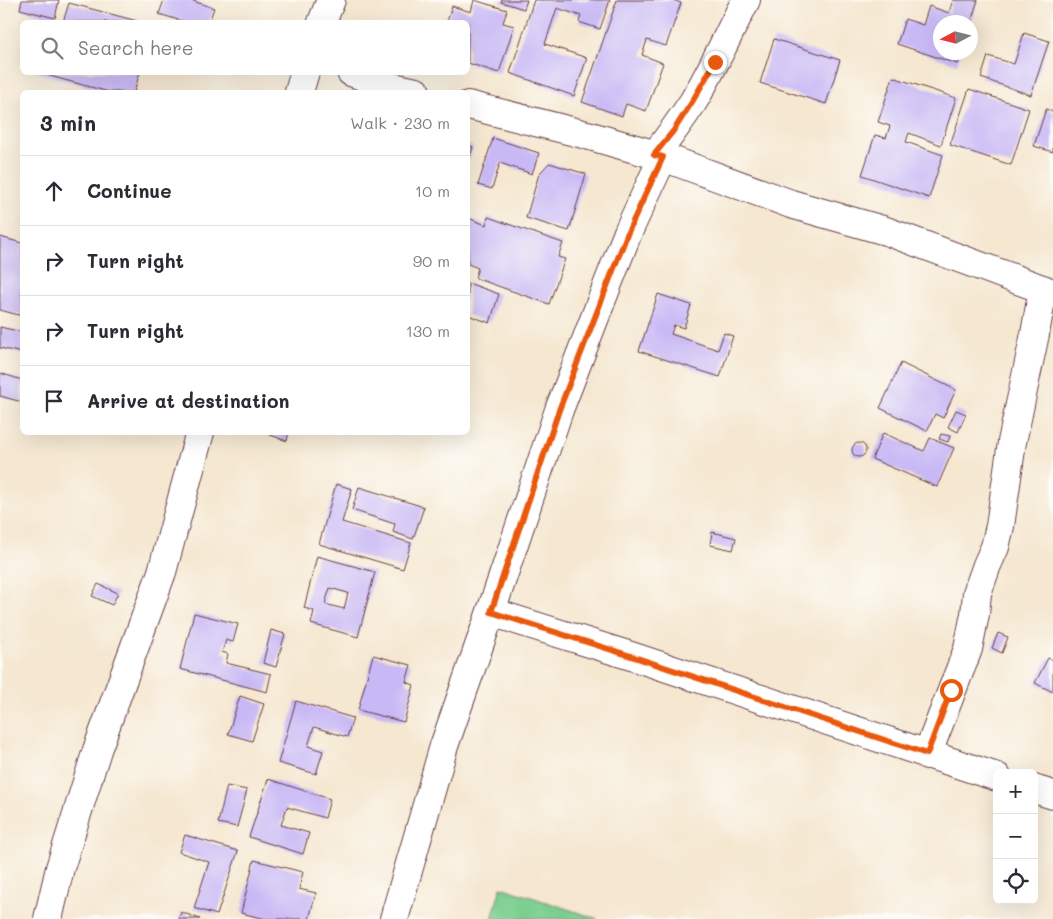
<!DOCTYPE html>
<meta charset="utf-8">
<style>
:root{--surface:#fff;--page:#f7f7f7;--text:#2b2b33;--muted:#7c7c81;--line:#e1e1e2}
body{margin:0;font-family:Mali,sans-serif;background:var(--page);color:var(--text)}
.controls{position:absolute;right:15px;bottom:15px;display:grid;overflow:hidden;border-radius:8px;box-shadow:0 5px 20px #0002}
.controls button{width:45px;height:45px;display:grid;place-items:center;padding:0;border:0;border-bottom:1px solid var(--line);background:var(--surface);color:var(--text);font:25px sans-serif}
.compass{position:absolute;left:933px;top:15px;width:45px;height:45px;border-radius:50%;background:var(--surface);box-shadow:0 5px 20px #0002;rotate:263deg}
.stop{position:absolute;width:15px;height:15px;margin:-11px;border:4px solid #ea580c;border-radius:50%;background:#fff}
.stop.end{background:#ea580c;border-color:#fff;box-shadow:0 1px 5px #0008}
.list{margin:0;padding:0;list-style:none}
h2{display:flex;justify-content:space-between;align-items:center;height:65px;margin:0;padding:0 20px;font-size:21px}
h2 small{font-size:16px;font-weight:400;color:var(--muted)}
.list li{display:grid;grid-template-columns:32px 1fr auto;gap:15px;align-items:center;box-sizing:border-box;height:70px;padding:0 20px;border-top:1px solid var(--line)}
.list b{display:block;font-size:19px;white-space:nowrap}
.list em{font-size:16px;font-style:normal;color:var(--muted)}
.icon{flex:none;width:28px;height:28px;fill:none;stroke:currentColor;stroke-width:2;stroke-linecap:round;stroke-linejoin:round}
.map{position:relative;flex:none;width:1053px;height:919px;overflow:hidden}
.search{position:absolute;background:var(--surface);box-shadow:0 5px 20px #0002;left:20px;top:20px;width:450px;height:55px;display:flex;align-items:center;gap:12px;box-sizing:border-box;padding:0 18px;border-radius:8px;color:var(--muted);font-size:19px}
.panel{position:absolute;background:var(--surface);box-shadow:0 5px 20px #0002;left:20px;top:90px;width:450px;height:345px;border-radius:8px}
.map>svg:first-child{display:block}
.green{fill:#7bce90;stroke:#62765e}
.building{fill:#c8b8f5;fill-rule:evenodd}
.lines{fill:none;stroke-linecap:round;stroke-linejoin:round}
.minor-casing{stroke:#643d44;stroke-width:30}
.minor{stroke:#fff;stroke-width:28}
.route{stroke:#ea580c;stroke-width:6}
</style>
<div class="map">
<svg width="1053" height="919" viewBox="0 0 1053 919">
<rect width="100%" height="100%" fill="#fdfcf7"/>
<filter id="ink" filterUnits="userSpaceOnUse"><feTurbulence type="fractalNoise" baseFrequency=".02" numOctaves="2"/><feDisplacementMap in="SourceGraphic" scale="10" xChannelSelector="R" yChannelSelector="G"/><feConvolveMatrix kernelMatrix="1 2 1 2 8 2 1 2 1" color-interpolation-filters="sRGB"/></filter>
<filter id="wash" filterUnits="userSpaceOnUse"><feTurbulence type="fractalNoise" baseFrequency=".0096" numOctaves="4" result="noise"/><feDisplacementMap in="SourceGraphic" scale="20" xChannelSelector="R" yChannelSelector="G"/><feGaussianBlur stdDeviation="1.12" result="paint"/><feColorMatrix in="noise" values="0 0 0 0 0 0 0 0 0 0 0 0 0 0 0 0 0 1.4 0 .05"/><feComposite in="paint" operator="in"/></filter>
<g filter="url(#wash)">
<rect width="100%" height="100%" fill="#f5e7d0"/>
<path class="green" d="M 501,887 L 598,919 L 492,919 Z"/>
<g id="blocks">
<path class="building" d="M 22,0 L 59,0 L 55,18 L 20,9 Z
M 164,0 L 193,0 L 193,1 L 214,8 L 209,22 L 185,22 L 159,14 Z
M 474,0 L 507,10 L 503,23 L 514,26 L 499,73 L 468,63 L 468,22 L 447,22 L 452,6 L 471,12 Z
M 502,0 L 527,0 L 524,9 L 501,2 Z
M 534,0 L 610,0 L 600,29 L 579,22 L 581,16 L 557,8 L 545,44 L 587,58 L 574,96 L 510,73 Z
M 617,0 L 673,0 L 681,3 L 666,46 L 647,40 L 642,55 L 663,63 L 646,111 L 626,104 L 622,116 L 582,102 Z
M 953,0 L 978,0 L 971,22 L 940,22 L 940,52 L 961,52 L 957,64 L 897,44 L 905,19 L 923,25 L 929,6 L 949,13 Z
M 69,3 L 141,22 L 63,22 Z
M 1024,33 L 1049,41 L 1031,95 L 981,78 L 988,56 L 1014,64 Z
M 774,39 L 840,60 L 826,104 L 760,83 Z
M 35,72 L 140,72 L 134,92 L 109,92 Z
M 893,77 L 956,98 L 941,145 L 909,133 L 906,142 L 943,155 L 929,198 L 862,175 L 875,135 L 886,138 L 890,126 L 878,122 Z
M 969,89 L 1029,109 L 1011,165 L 950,145 Z
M 1046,109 L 1053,112 L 1053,152 L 1034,146 Z
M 493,138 L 539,153 L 532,174 L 500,163 L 492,189 L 478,185 Z
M 468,145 L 473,147 L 468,162 Z
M 549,163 L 586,174 L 569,231 L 526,218 L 539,174 Z
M 488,217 L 563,243 L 558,257 L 565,259 L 549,304 L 475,278 L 478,268 L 468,264 L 468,218 L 486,225 Z
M 0,237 L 22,243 L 22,316 L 0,310 Z
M 468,283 L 499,294 L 490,323 L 468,315 Z
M 658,294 L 691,305 L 684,328 L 674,325 L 671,334 L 718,350 L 724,333 L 733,336 L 720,377 L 639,351 Z
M 0,327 L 22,332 L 22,353 L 0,348 Z
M 901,363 L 956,390 L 943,418 L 935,414 L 927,431 L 880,408 Z
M 0,373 L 22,380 L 22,402 L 0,396 Z
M 956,410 L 966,414 L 958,432 L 948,427 Z
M 262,432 L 289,432 L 287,441 Z
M 883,433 L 924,451 L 930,438 L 954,448 L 937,487 L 872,459 Z
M 941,434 L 950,436 L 948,442 L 939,439 Z
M852 450a7 7 0 1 1 14 0a7 7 0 1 1-14 0Z
M 336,484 L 352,489 L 342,522 L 411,543 L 403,569 L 319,544 Z
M 359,487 L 424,507 L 413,539 L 393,532 L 395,524 L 352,510 Z
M 712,532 L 736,538 L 733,550 L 710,545 Z
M 317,556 L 375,572 L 358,637 L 311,624 L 314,611 L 304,608 ZM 330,588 L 348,593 L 344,609 L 325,604 Z
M 98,584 L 118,593 L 112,605 L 92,596 Z
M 194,613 L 238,624 L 233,642 L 226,640 L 222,652 L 228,654 L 226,663 L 271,674 L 267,692 L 180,669 Z
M 271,630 L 285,634 L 276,667 L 263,663 Z
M 998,633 L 1008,637 L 1002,653 L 992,648 Z
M 373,655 L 411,665 L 406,682 L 414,685 L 404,722 L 358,710 Z
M 1048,658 L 1053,660 L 1053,692 L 1035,683 Z
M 240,696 L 264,704 L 252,741 L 228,734 Z
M 296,701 L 353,718 L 347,737 L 314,727 L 308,746 L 323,751 L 316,774 L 278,763 Z
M 268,779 L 330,799 L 325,818 L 287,807 L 281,825 L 309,833 L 303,854 L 249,837 Z
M 227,786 L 247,790 L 237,827 L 218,823 Z
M 185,835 L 238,851 L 217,915 L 194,908 L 209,862 L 179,852 Z
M 254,860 L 303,872 L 299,889 L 316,893 L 309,919 L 266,919 L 241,913 Z
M 181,912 L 200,919 L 179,919 Z"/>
</g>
</g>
<g filter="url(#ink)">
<use href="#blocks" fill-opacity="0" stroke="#643d44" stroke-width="1"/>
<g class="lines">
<g class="minor-casing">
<path id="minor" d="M 322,22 L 331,0
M 351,72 L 388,86 L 416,92
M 299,92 L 305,72
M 468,105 L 587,135 L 663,157 L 791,204 L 886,231 L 1053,293
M 655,155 C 668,138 681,120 693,102 C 713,69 728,34 746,0
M 491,612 L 631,656 L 997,777
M 927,755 L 968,649 L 975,614 L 977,593 L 987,565 L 995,547 L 1000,526 L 1012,442 L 1035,334 L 1043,289
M 1034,789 L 1053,795
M 48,919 L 60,868 L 97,750 L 162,572 L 200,432
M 394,919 L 444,746 L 496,597 L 559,410 L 628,232 L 663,157"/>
</g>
<use href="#minor" class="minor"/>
</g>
</g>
<g class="lines" filter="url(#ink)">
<path class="route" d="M 715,62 L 692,102 L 674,130 L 654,155 L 663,157 L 628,232 L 559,410 L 491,612 L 631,656 L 927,754 L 951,690"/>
</g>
</svg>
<div class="controls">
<button>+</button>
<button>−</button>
<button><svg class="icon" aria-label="locate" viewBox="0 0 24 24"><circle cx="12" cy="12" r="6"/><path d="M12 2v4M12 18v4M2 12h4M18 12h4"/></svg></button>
</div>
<svg class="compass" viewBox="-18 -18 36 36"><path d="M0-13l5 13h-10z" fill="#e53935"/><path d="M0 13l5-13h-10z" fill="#7c7c81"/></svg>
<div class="stop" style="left:951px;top:690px"></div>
<div class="stop end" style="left:715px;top:62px"></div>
<div class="search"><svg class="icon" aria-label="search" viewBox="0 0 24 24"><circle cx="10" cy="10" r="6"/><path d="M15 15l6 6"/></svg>Search here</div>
<section class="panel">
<h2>3 min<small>Walk · 230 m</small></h2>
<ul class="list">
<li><svg class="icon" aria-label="ahead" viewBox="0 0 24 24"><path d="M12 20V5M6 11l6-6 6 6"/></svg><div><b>Continue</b></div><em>10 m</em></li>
<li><svg class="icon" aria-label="right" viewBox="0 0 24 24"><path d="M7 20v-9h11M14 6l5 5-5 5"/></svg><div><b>Turn right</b></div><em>90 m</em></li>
<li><svg class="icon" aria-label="right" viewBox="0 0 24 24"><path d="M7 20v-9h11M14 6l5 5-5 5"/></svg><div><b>Turn right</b></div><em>130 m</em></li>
<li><svg class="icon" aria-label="arrive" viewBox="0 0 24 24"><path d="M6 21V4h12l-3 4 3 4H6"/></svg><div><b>Arrive at destination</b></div></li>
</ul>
</section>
</div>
